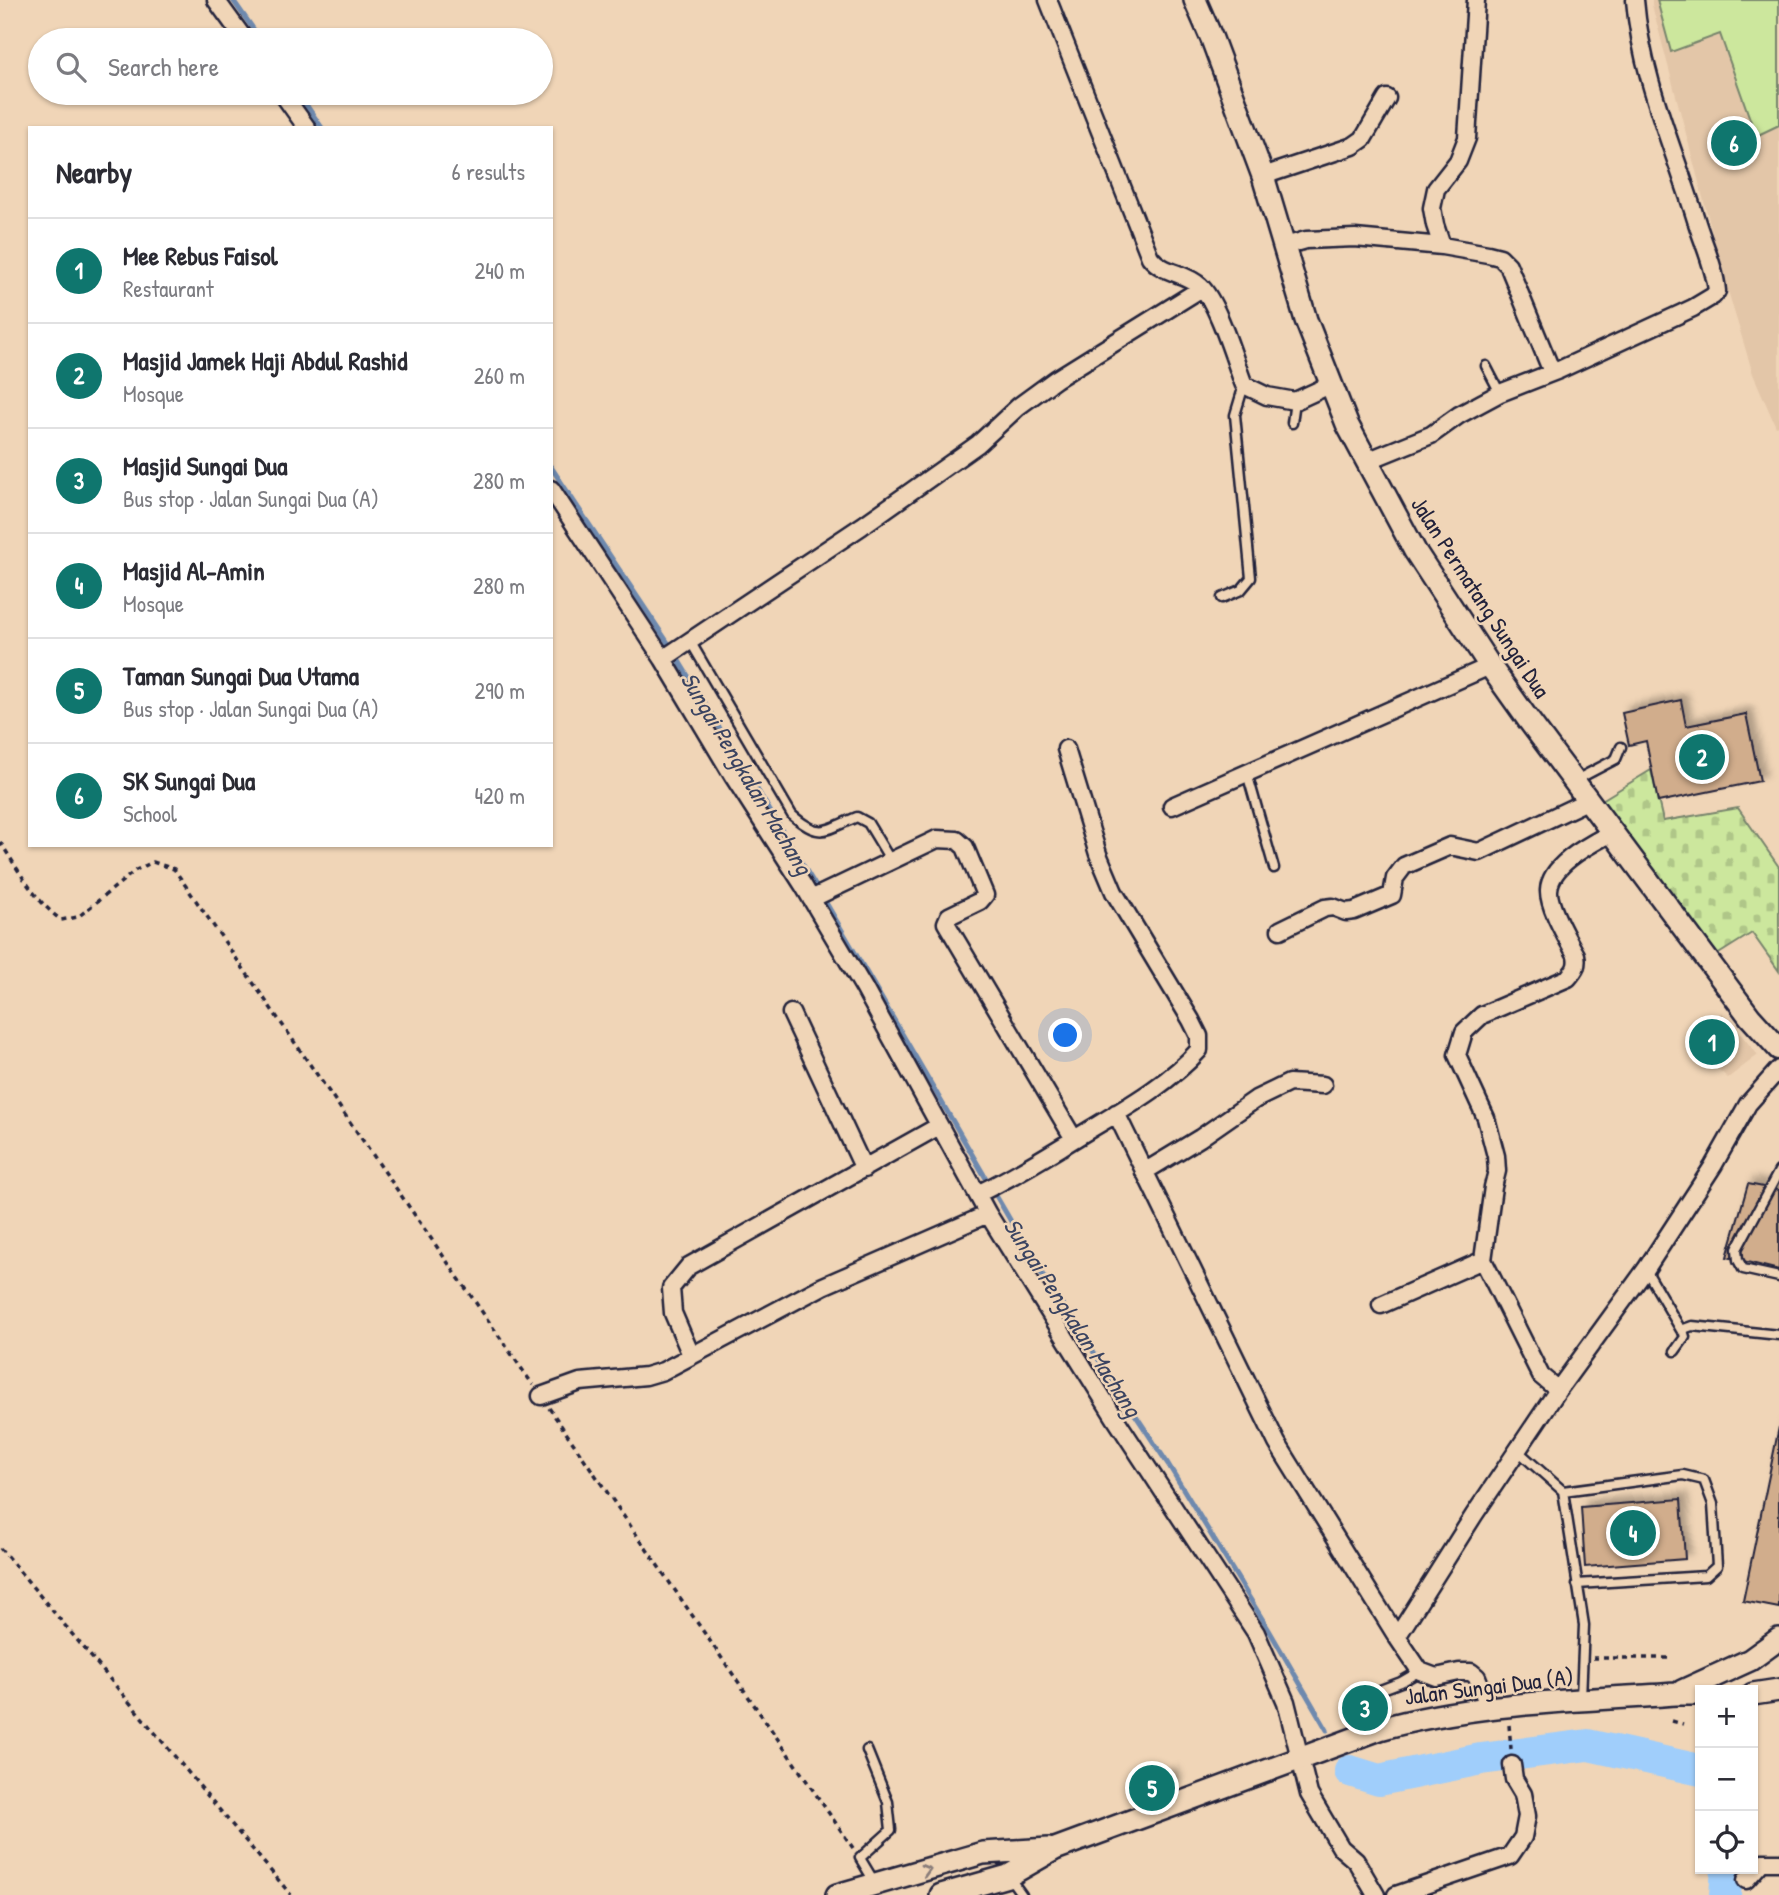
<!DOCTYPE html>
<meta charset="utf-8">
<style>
:root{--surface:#fff;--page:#f7f7f7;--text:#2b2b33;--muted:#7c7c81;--line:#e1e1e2;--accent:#0f766e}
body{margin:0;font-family:"Patrick Hand",sans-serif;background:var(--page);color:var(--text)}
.controls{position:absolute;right:21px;bottom:21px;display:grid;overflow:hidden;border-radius:0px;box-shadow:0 2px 5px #0004}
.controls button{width:63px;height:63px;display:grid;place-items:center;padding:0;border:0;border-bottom:2px solid var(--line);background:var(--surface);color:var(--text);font:35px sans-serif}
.you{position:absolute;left:1066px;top:1036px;width:24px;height:24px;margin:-18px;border:5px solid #fff;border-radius:50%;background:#1a73e8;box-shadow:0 0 0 10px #1a73e833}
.badge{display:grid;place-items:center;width:46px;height:46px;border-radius:50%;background:var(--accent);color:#fff;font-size:23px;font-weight:700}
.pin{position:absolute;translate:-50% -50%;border:4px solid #fff;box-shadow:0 2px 7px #0006}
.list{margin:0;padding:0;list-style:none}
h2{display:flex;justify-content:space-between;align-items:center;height:91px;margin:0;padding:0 28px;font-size:30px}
h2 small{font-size:23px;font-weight:400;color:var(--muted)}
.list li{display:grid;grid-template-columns:46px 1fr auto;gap:21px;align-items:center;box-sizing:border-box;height:105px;padding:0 28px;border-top:2px solid var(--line)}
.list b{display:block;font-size:26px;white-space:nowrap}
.list p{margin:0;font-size:23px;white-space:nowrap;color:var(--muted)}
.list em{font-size:23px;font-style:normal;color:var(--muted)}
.icon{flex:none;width:38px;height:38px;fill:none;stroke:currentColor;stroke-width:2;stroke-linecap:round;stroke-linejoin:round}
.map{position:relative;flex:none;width:1779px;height:1895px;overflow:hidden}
.search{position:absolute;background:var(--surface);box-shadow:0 2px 5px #0004;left:28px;top:28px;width:525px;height:77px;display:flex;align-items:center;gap:18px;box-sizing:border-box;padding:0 24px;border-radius:38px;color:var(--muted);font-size:26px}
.panel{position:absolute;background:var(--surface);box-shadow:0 2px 5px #0004;left:28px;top:126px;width:525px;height:721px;border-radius:0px}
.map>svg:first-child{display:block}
.built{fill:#e3c6a8}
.grass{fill:#cce79d;stroke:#77846c;stroke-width:2}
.cemetery{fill:url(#cemetery-stones);stroke:#77846c;stroke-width:2}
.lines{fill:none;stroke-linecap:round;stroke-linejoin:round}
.stream{stroke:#6e89ae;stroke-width:5}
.river{stroke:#a0cefb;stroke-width:32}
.building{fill:#d1ad8c;stroke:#22223b;stroke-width:2;filter:url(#shadow)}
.lane-casing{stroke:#22223b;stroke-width:13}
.street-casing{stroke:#22223b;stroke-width:21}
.secondary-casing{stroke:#22223b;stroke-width:26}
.path{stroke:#22223b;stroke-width:3.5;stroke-dasharray:5 5;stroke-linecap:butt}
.lane{stroke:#f0d5b7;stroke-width:8}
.street{stroke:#f0d5b7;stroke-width:16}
.secondary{stroke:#f0d5b7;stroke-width:21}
.oneway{stroke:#897c79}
.labels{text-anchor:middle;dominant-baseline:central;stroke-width:5;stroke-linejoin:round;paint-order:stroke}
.street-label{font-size:23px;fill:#22223b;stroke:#f0d5b7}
.water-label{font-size:24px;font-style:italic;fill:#3b4461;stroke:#f0d5b7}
</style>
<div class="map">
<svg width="1779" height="1895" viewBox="0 0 1779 1895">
<defs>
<pattern id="cemetery-stones" width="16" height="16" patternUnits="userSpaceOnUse" patternTransform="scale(1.75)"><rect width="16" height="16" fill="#cce79d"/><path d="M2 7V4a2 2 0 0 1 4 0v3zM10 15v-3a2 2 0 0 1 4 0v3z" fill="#afc688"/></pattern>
<filter id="shadow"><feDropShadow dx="6" dy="-6" stdDeviation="3.5" flood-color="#0004"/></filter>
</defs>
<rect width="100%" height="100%" fill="#f0d5b7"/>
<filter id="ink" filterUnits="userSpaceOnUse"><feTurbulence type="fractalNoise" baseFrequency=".0143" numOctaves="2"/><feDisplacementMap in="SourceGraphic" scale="14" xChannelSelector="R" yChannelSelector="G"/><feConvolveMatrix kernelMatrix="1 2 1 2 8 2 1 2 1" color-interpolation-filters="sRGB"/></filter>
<g filter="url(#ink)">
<path class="built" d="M 1652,0 L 1779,0 L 1779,426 L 1776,427 L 1753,374 L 1725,281 L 1652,5 Z
M 1722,1012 L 1758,1055 L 1728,1078 L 1690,1043 Z"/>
<path class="grass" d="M 1657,0 L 1779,0 L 1779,125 L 1756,136 L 1720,34 L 1671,52 Z"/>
<path class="cemetery" d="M 1651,770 L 1663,821 L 1738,808 L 1779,867 L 1779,971 L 1752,933 L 1717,955 L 1602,800 Z"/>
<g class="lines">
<path class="stream" d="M 233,0 L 261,40
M 298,93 L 322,128
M 551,467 L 670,646
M 679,661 L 815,885
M 825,901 L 1038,1268 L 1168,1464 L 1269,1630 L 1327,1730"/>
<path class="river" d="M 1350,1771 L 1379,1780 L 1481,1759 L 1588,1745 L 1700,1770
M 1725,1895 L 1727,1869"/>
</g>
<path class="building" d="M 1681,700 L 1686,726 L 1746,714 L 1760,781 L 1658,802 L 1646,741 L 1629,745 L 1622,713 Z
M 1748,1184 L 1779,1190 L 1779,1270 L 1727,1257 Z
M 1779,1427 L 1779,1608 L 1743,1601 Z
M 1681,1499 L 1685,1559 L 1585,1567 L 1581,1507 Z
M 1171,1774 L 1176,1785 L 1134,1800 L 1130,1788 Z"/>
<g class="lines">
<g class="lane-casing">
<path id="lane" d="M 1486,366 L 1500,393
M 1292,423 L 1295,401
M 1222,598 L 1241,590 L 1251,578 L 1235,415 L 1244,385
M 690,641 L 792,815 C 821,840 825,830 857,817 L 868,823 L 891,861
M 1247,773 L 1274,868
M 1574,781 L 1616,759 L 1621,747
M 1779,1171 L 1737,1249 L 1738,1260 L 1743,1269 L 1779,1277
M 1646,1270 L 1681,1330 L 1692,1326 L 1779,1335
M 1675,1351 L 1685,1337 L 1683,1330
M 1517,1450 L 1563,1491
M 1577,1584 L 1706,1576 L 1717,1566 L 1713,1504 L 1704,1480 L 1683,1475 L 1563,1491 L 1584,1625 L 1581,1698
M 1354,1700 L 1401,1682 L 1420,1671
M 867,1750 L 888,1802 L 891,1830 L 860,1858 L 875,1883
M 1009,1877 L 1022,1895"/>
</g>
<g class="street-casing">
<path id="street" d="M 216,0 L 245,40
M 1048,0 L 1150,257 C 1163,274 1185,272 1200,286 C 1218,302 1235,362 1244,385 L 1267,396 L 1295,401 L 1332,384
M 282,93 L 307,128
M 1263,176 L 1353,146 L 1363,139 L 1387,98
M 1285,246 L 1306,240 L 1355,238 L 1442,246 L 1488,254 L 1500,257 L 1508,265 L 1552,372
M 1442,246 L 1435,225 L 1432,208 L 1436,189 L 1458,161 L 1467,138 L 1476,0
M 1367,461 L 1431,435 L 1459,415 L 1500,393 L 1559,370 L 1693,308 L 1713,296 L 1717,291 C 1715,269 1704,245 1697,223 C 1675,151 1641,77 1635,0
M 551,489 L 663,659 L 733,776 L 803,885 L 864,988 L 988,1214 L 1115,1418 L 1256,1633 L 1286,1702 L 1309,1794 L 1341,1848 L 1356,1861 L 1376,1895
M 663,659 L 862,526 L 978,444 L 1019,406 L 1056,379 L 1202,288
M 1172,806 L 1490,666
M 811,899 L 937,839 L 957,840 L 965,847 L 985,895 L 980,901 L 949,916 L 946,923 L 1074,1139
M 1280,930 L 1325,908 L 1333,907 L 1346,912 L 1354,911 L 1392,895 L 1395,878 L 1404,866 L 1450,846 L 1479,852 L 1587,801
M 791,1013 L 864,1169
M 1116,1113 L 1277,1443 L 1397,1637 L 1420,1671 L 1436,1677 L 1459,1672 L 1471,1672 L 1477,1677 L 1489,1708
M 1144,1172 L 1200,1138 L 1256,1099 L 1289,1083 L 1323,1085
M 977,1194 C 1012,1178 1043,1158 1076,1138 C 1118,1112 1166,1087 1199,1050 L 1199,1036 L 1191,1020 L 1114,892 L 1098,854 L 1066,749
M 1381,1305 L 1483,1260
M 691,1355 L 673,1313 L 671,1288 L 689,1266 L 939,1126
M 1558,1390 L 1541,1376 L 1483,1260 L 1493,1187 L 1497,1171 L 1496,1156 L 1486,1118 L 1457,1055 L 1464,1032 L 1482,1015 L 1568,978 C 1575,970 1578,966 1576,955 C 1568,940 1548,907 1549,890 C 1550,864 1591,844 1611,833
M 541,1396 L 580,1382 L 646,1376 L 663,1371 L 823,1286 L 988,1214
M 1397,1637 L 1474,1515 L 1558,1390 L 1646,1269 L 1713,1166 L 1748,1104 L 1779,1069
M 1746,1880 L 1762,1862 L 1779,1862
M 1396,1895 L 1510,1856 L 1523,1837 L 1527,1816 L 1523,1794 L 1514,1779 L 1512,1765"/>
</g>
<g class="secondary-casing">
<path id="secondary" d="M 1195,0 L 1212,39 L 1263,176 L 1306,320 L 1347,424 L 1415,551 L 1490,666 L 1527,718 L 1750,1017 L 1779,1049
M 1682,1691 L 1750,1660 L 1779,1639
M 1753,1694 L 1779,1690
M 837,1895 L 983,1853 L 1049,1849
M 941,1895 L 1008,1876 L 1055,1849 L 1380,1729 C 1475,1702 1578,1701 1676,1694 L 1700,1694"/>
</g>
<path class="path" d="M 0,842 C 18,869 34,900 61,920 L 78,917 L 136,870 L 153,862 L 174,869 L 533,1385
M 549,1408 L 853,1848
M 0,1548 L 291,1895
M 1593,1658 L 1671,1658
M 1672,1721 L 1683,1724
M 1509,1725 L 1511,1749"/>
<use href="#lane" class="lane"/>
<use href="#street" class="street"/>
<use href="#secondary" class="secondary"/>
</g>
<defs><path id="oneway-chevron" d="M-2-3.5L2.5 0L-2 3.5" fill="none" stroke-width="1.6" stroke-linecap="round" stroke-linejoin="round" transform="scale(1.75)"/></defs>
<use class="oneway" href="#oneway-chevron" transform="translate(926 1870) rotate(-16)"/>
</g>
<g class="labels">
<g class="street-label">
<text transform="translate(1481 597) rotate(57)">Jalan Permatang Sungai Dua</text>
<text transform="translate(1489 1686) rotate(-7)">Jalan Sungai Dua (A)</text>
</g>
<g class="water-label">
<text transform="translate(747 773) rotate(59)">Sungai Pengkalan Machang</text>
<text transform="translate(1073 1317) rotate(57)">Sungai Pengkalan Machang</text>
</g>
</g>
</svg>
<div class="controls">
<button>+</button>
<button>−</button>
<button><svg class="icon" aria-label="locate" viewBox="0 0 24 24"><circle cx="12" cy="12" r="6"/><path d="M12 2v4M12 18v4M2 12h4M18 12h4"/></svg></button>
</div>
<div class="you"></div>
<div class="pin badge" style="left:1712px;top:1042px">1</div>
<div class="pin badge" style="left:1702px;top:757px">2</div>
<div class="pin badge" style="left:1365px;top:1708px">3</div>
<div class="pin badge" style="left:1633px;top:1533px">4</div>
<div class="pin badge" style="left:1152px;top:1788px">5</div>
<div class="pin badge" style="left:1734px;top:143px">6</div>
<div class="search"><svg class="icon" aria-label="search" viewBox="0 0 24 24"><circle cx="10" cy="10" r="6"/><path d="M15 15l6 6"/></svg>Search here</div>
<section class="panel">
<h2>Nearby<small>6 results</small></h2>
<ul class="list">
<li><span class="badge">1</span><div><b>Mee Rebus Faisol</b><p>Restaurant</p></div><em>240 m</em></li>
<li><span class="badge">2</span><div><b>Masjid Jamek Haji Abdul Rashid</b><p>Mosque</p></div><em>260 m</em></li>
<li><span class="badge">3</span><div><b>Masjid Sungai Dua</b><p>Bus stop · Jalan Sungai Dua (A)</p></div><em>280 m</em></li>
<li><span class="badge">4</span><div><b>Masjid Al-Amin</b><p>Mosque</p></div><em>280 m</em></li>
<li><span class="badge">5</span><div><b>Taman Sungai Dua Utama</b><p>Bus stop · Jalan Sungai Dua (A)</p></div><em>290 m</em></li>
<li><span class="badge">6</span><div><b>SK Sungai Dua</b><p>School</p></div><em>420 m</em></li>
</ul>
</section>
</div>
